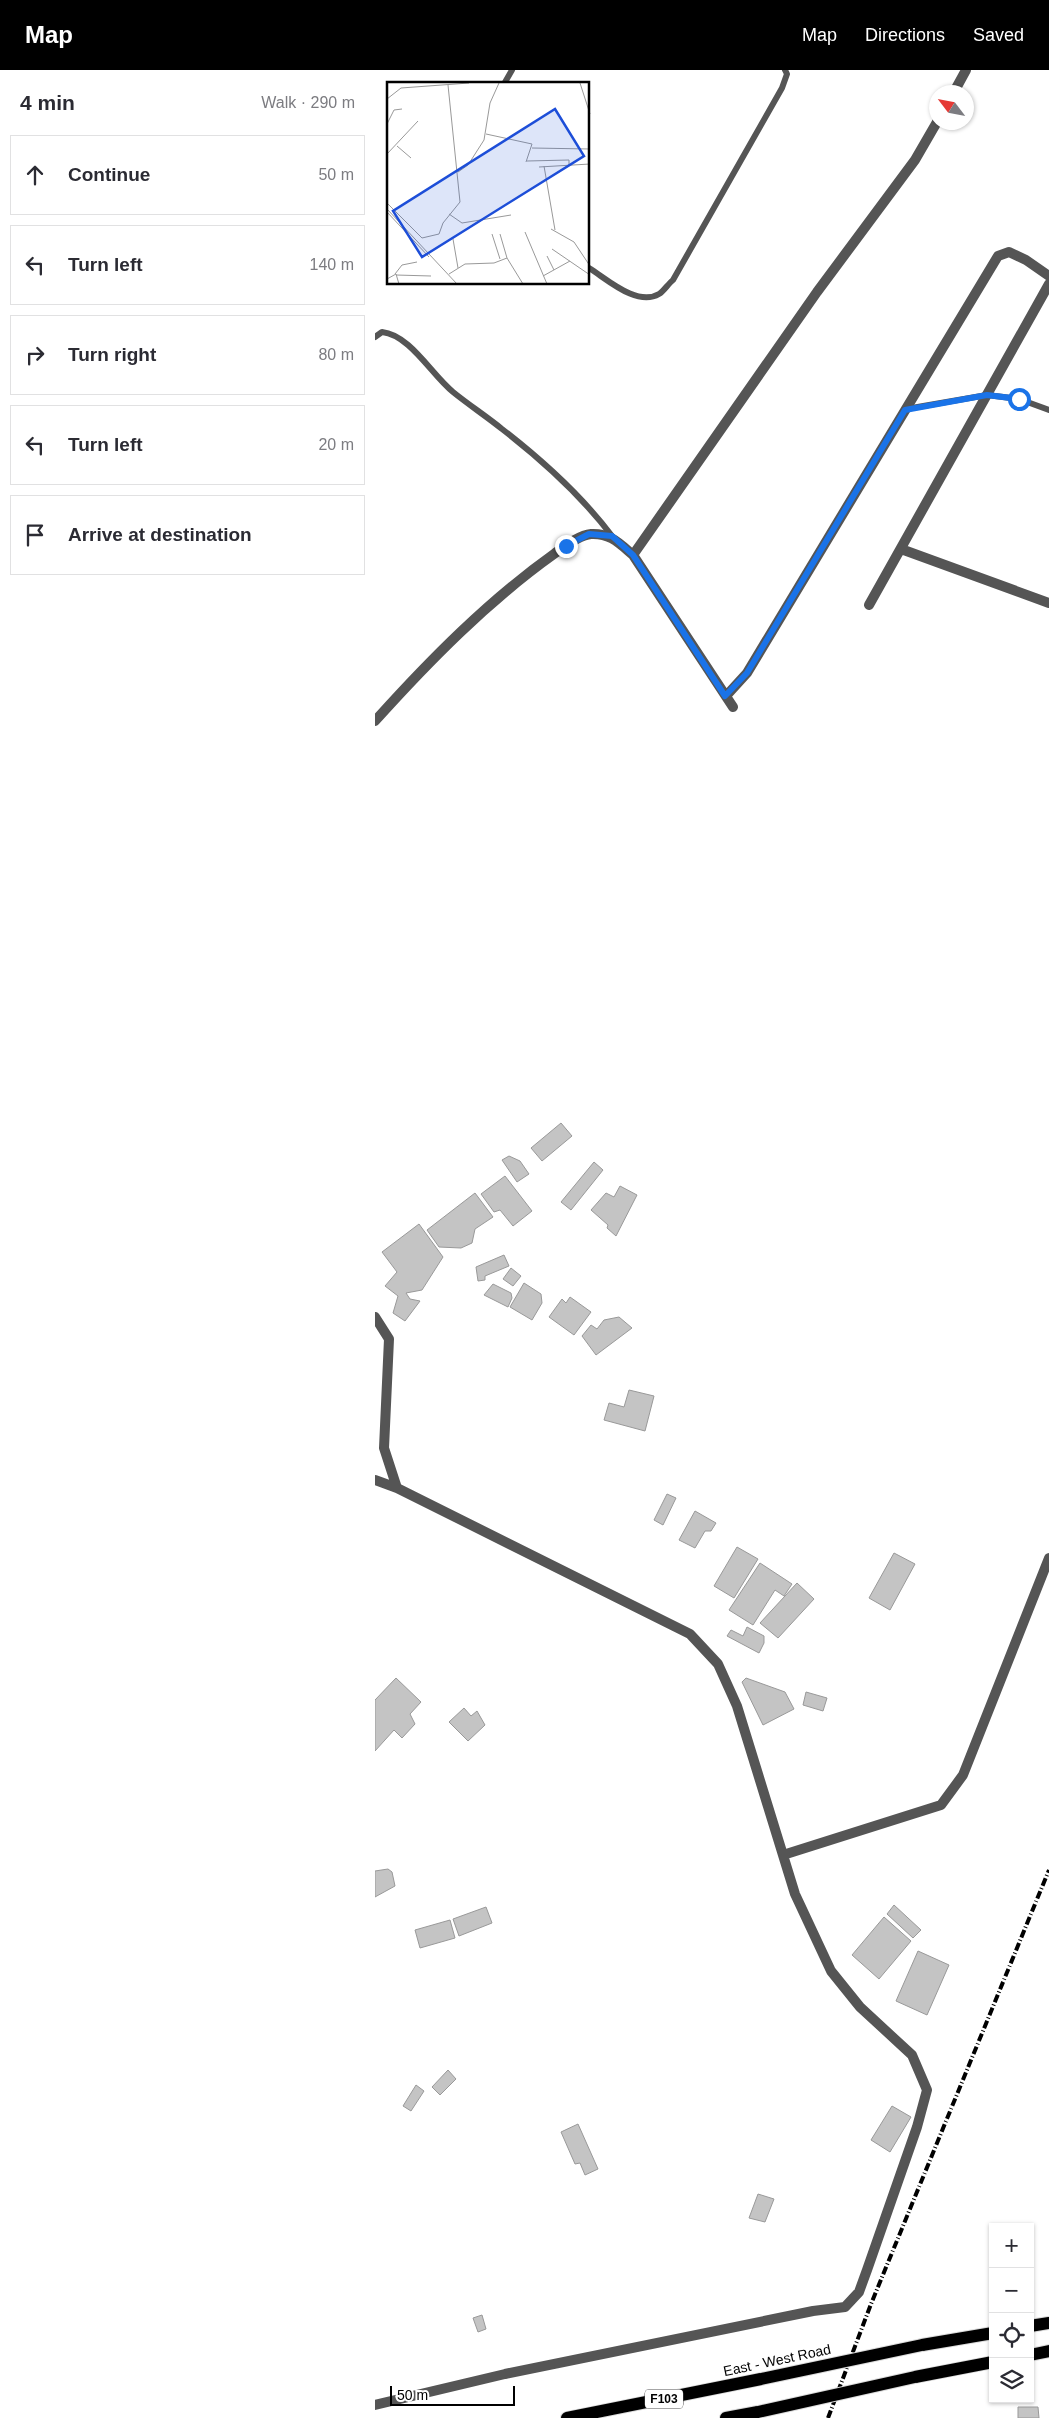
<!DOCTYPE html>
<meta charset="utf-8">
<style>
:root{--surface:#fff;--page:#f7f7f7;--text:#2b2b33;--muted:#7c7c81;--line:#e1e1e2;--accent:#000}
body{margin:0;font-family:Helvetica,sans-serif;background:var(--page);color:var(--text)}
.controls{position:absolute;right:15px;bottom:15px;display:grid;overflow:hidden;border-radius:0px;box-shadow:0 1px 4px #0004}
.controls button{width:45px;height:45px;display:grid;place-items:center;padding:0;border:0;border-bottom:1px solid var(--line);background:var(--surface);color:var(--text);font:25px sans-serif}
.compass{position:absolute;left:554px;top:15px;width:45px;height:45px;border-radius:50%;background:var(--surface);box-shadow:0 1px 4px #0004;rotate:302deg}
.scale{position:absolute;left:15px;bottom:12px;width:125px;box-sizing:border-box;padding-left:5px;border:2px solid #000;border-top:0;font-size:14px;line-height:18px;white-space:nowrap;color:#000;-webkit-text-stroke:4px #fff;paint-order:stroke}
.stop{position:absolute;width:15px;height:15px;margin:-11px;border:4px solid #1a73e8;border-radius:50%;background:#fff}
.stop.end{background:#1a73e8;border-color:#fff;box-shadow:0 1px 5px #0008}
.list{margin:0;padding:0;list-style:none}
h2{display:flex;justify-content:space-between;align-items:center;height:65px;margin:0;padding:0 20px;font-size:21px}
h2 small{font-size:16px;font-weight:400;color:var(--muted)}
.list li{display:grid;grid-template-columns:32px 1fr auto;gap:15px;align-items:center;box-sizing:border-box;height:80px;margin:0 10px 10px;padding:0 10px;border:1px solid var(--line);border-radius:0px}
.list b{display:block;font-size:19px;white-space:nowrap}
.list em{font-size:16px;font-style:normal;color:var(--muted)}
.icon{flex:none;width:28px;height:28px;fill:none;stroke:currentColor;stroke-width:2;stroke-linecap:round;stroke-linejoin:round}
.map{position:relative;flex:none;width:674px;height:2348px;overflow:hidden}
header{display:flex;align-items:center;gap:30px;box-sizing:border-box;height:70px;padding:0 25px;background:var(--accent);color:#fff}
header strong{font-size:24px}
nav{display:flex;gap:28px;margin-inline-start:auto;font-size:18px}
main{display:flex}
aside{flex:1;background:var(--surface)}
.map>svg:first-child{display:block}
.building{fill:#c4c4c4;stroke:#999}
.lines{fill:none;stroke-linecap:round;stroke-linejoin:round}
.primary-casing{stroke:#dbdbdb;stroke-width:14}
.lane{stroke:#555;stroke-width:6}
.street{stroke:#555;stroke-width:10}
.primary{stroke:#000;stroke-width:12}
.rail{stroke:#000;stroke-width:4;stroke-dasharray:8 2.5 1 2.5;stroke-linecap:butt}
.primary-bridge-casing{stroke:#dbdbdb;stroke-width:14;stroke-linecap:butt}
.primary-bridge{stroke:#000;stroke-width:12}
.route{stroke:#1a73e8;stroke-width:6}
.labels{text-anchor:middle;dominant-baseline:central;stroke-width:4.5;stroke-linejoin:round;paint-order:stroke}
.shield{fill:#fff;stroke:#4c4c4c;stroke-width:1}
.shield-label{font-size:12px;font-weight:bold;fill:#000}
.street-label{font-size:14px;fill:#000;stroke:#fff}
.inset-road{fill:none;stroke:#999;stroke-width:1}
.view{fill:#1d4ed8;fill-opacity:0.15;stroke:#1d4ed8;stroke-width:2.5}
.inset-edge{fill:none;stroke:#000;stroke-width:2.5}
</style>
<header>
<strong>Map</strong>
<nav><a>Map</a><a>Directions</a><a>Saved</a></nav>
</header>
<main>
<aside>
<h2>4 min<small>Walk · 290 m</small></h2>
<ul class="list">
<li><svg class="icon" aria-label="ahead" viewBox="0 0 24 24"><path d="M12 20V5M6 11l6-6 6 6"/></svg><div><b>Continue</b></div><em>50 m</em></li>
<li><svg class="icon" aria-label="left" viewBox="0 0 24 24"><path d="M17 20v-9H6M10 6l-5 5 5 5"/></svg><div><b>Turn left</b></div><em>140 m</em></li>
<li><svg class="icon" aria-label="right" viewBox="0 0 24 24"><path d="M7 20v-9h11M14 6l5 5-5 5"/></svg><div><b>Turn right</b></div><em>80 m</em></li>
<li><svg class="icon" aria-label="left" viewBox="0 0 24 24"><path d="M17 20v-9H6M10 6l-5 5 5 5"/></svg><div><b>Turn left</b></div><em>20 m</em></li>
<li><svg class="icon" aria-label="arrive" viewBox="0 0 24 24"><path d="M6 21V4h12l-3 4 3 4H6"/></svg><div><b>Arrive at destination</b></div></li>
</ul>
</aside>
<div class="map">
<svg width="674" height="2348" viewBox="0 0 674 2348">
<rect width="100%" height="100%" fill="#fff"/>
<path class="building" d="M 186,1053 L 197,1066 L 167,1091 L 156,1078 Z
M 134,1086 L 145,1091 L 154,1104 L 142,1112 L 127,1090 Z
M 219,1092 L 228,1100 L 196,1140 L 186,1132 Z
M 130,1106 L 157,1141 L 138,1156 L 125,1140 L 119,1142 L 106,1124 Z
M 245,1116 L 262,1125 L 241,1166 L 232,1158 L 233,1155 L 216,1140 L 231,1123 L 239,1127 Z
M 100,1123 L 118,1147 L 100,1159 L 97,1173 L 86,1178 L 64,1177 L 52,1160 Z
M 44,1154 L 68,1187 L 47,1220 L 31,1223 L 35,1229 L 45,1231 L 30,1251 L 18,1243 L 23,1226 L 10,1216 L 22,1202 L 7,1182 Z
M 129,1185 L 134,1196 L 110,1206 L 110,1210 L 103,1211 L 101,1197 Z
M 136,1198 L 146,1206 L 138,1216 L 128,1209 Z
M 149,1213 L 166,1224 L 167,1233 L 157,1250 L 135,1237 Z
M 118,1214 L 136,1223 L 137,1228 L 133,1237 L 109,1225 Z
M 195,1227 L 216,1242 L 199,1265 L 174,1247 L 187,1229 L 191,1233 Z
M 244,1247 L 257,1258 L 221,1285 L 207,1266 L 216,1255 L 222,1259 L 229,1250 Z
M 254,1320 L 279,1326 L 270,1361 L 229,1350 L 234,1333 L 249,1337 Z
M 292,1424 L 301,1428 L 288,1455 L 279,1450 Z
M 320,1441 L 341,1453 L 336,1461 L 330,1461 L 320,1478 L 304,1470 Z
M 362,1477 L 383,1489 L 359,1528 L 339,1516 Z
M 519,1483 L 540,1494 L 515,1540 L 494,1528 Z
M 385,1493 L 417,1514 L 409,1526 L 400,1520 L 378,1555 L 354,1540 Z
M 422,1513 L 439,1529 L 403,1568 L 385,1553 Z
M 372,1557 L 389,1566 L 389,1573 L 384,1583 L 352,1566 L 356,1560 L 368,1566 Z
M 21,1608 L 46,1632 L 35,1644 L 40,1654 L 27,1668 L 19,1660 L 0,1681 L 0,1630 Z
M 371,1608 L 410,1622 L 419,1639 L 388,1655 L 367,1612 Z
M 431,1622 L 452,1628 L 448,1641 L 428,1635 Z
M 89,1638 L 96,1646 L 102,1641 L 110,1655 L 93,1671 L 74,1652 Z
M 13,1799 L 17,1802 L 20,1816 L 0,1827 L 0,1801 Z
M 519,1835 L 546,1860 L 538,1868 L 512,1844 Z
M 111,1837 L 117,1853 L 84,1866 L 78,1849 Z
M 509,1847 L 536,1871 L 504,1909 L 477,1885 Z
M 75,1850 L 80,1868 L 45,1878 L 40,1860 Z
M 543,1881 L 574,1895 L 552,1945 L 521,1931 Z
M 73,2000 L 81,2009 L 65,2025 L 57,2017 Z
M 41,2015 L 49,2021 L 36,2041 L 28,2036 Z
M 517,2036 L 536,2047 L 515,2082 L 496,2070 Z
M 203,2054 L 223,2099 L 210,2105 L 205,2093 L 200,2094 L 186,2062 Z
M 383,2124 L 399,2129 L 390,2152 L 374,2148 Z
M 107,2245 L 111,2259 L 103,2262 L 98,2248 Z
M 643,2337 L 663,2337 L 664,2348 L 643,2348 Z"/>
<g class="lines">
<g class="primary-casing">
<path id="primary" d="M 655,2256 L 674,2253
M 547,2275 L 618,2263
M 655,2285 L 674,2281
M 540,2307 L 618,2292
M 192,2348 L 386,2309
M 351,2348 L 383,2342"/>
</g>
<path class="lane" d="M 129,14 L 137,0
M 214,198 C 232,209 262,237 284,224 C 289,221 293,214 298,210 L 407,18 L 412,4 L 410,0
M 0,267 L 7,262 C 35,265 56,304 78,322 C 94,335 111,346 127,359 C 167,390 206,425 237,466
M 531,339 L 612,325 L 644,329 L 674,340"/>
<path class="street" d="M 579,22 L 591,0
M 526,479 L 674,533
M 258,485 L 442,222 L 540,90 L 562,52
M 494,535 L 674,214
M 351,626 L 372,603 L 623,186 L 634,182 L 651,190 L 674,206
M 0,651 C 54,591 113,531 179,484 C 189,477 204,465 216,464 C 235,463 244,473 258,485 L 358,637
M 0,1247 L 14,1269 L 9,1378 L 22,1418
M 0,1410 L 22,1418 L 315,1564 L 343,1594 L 362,1636 L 420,1824 L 456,1901 L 485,1937 L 537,1985 L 552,2020 L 542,2057 L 492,2200 L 484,2222 L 470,2237 L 438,2241 L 130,2304 L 0,2335
M 408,1785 L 566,1735 L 588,1705 L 674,1488"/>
<use href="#primary" class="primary"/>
<path class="rail" d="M 453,2348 L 496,2234 L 674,1800"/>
<g class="primary-bridge-casing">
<path id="primary-bridge" d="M 386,2309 L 547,2275
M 383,2342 L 540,2307"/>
</g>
<use href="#primary-bridge" class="primary-bridge"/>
</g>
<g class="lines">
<path class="route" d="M 191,476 L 214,464 L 237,466 L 258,485 L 350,626 L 372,603 L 530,340 L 612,325 L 644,329"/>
</g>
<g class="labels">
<rect class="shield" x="270" y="2319.5" width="38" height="19" rx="4"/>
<g class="shield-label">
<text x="289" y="2329">F103</text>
</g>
<g class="street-label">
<text transform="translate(402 2290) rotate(-12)">East - West Road</text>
</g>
</g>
<g transform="translate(12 12)">
<rect width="202" height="202" fill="#fff"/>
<path class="inset-road" d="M 193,1 L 203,32M 0,17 L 14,6 L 82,1M 0,42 L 7,28 L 15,27M 99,52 L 145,62 L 139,80M 10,64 L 24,76M 145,66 L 203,67M 0,72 L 31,39M 140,79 L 182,78 L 182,83M 157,84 L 168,148M 152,85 L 203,82M 71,90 L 81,83 L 97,58 L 103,21 L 112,1M 0,121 L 35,156 L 52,152 L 56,141 L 73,120 L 61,3M 0,127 L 70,202M 0,130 L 42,175M 62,132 L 75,141 L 124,133M 164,147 L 187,160 L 203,184M 138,150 L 160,202M 105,152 L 113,177M 113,152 L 120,176 L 136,202M 66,157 L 71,186M 165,167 L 203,193M 160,174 L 167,188M 8,192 L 15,183 L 30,180M 62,192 L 78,182 L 107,181 L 120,176M 9,193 L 44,194M 156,194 L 183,179M 0,197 L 9,192 L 12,202"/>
<path class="view" d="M 168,27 L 197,74 L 35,175 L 6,129 Z"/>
<rect width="202" height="202" class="inset-edge"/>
</g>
</svg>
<div class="controls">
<button>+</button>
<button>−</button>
<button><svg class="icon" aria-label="locate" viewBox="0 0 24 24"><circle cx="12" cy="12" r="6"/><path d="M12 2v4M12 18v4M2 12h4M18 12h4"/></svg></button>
<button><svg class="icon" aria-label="layers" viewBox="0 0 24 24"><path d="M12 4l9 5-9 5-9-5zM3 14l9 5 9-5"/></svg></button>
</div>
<svg class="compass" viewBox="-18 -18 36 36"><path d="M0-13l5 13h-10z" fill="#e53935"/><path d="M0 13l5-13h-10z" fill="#7c7c81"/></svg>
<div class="scale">50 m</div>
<div class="stop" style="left:644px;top:329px"></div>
<div class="stop end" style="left:191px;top:476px"></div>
</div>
</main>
